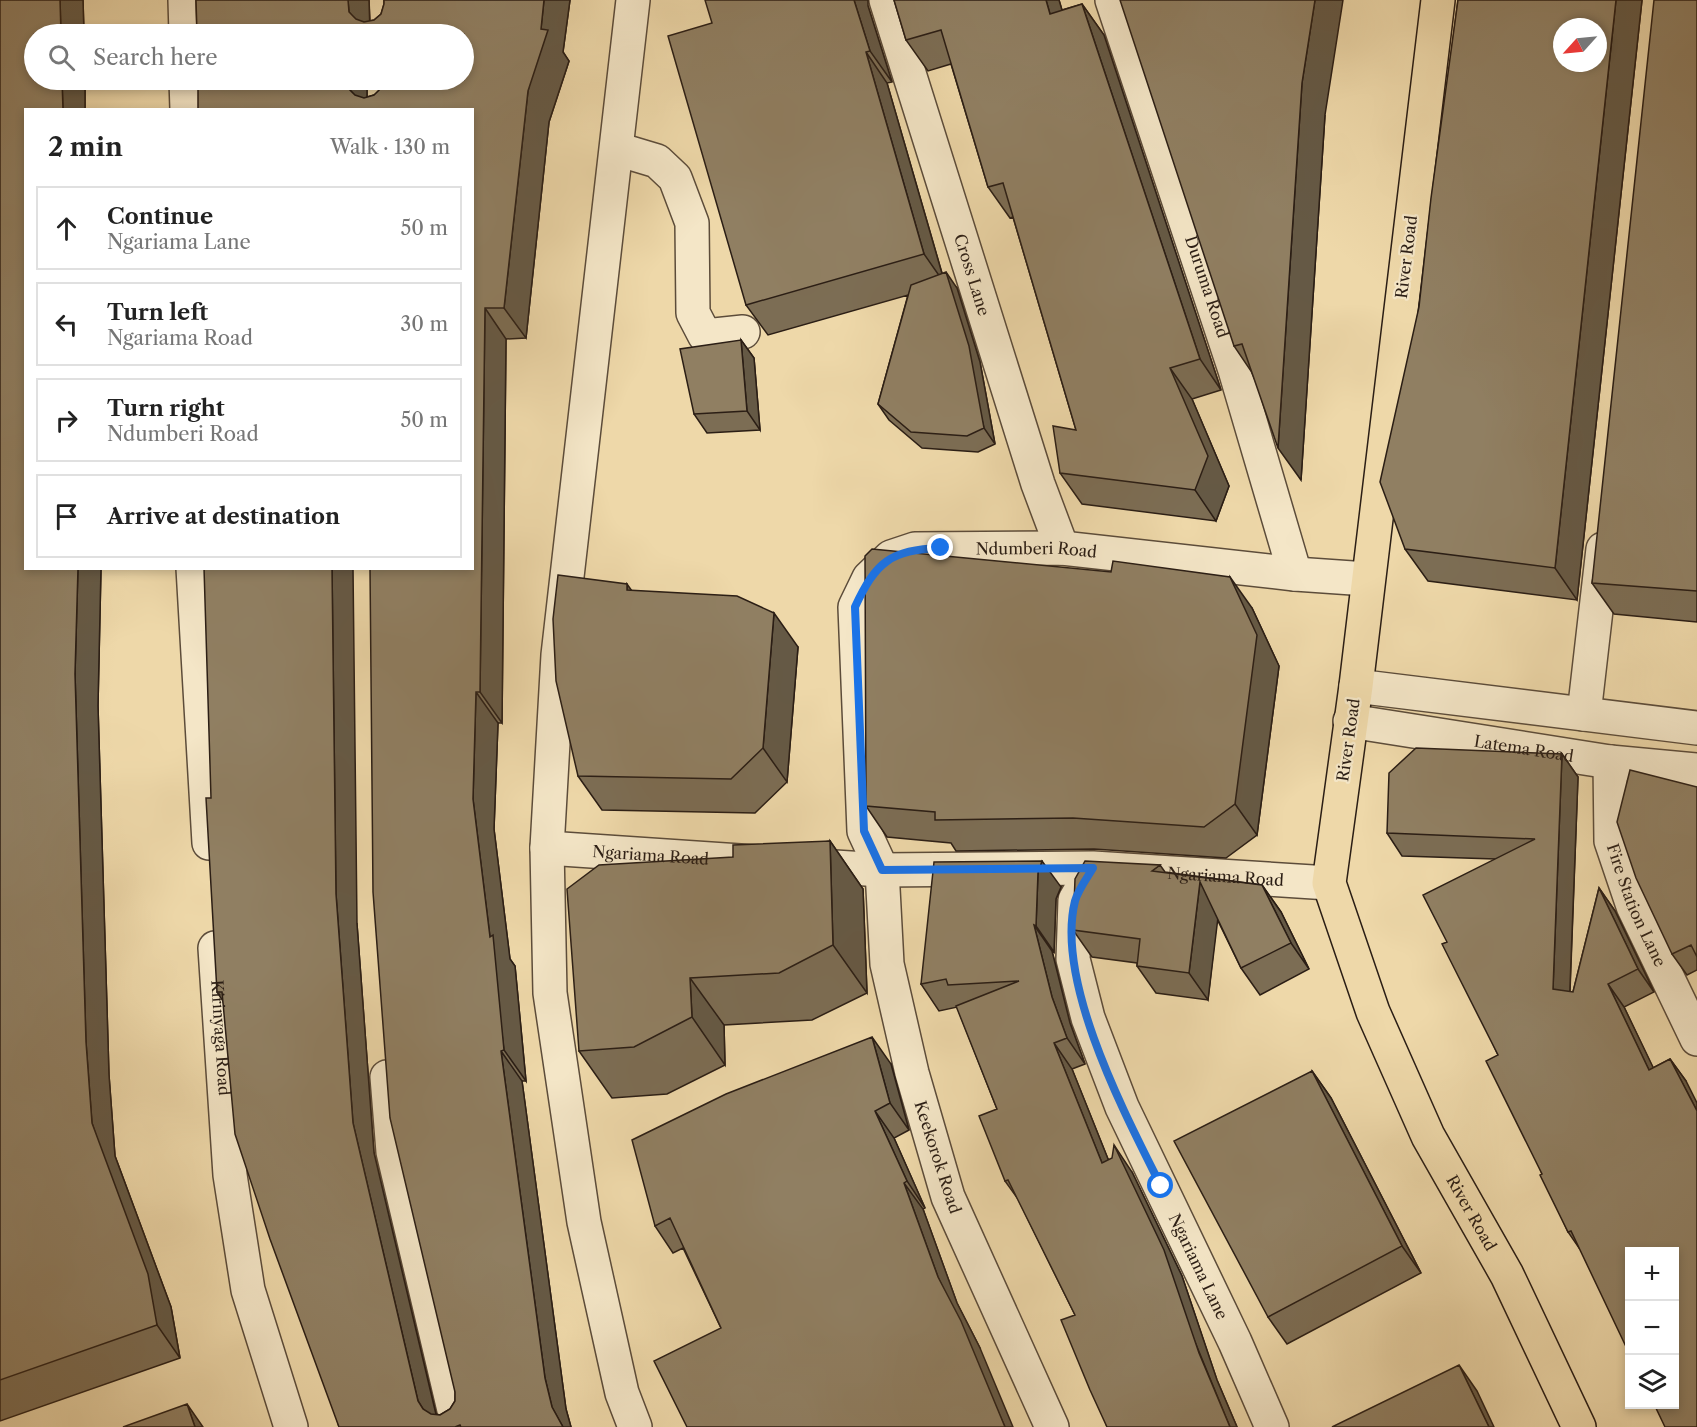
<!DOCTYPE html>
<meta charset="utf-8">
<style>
:root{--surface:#fff;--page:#f2f2f2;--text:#222;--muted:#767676;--line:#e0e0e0}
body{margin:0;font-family:"Libre Caslon Text",serif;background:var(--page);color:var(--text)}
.controls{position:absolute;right:18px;bottom:18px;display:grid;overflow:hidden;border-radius:0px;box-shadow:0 3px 9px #0003}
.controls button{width:54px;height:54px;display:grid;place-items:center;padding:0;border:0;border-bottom:2px solid var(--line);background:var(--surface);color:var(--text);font:30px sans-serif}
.compass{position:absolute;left:1553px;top:18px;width:54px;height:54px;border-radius:50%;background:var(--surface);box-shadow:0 3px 9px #0003;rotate:243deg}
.stop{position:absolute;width:18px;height:18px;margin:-14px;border:4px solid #1a73e8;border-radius:50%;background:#fff}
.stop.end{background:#1a73e8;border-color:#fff;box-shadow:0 2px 6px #0008}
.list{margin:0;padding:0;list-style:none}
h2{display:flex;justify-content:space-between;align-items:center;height:78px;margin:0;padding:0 24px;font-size:26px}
h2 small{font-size:20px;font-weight:400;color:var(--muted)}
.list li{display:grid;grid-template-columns:39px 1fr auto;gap:18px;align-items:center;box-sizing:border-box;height:84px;margin:0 12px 12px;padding:0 12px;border:2px solid var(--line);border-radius:0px}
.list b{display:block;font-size:22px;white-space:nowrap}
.list p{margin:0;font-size:20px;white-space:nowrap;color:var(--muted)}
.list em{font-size:20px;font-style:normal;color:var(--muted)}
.icon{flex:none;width:33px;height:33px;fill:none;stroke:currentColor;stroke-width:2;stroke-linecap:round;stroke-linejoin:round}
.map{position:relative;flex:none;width:1697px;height:1427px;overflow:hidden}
.search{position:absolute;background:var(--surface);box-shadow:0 3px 9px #0003;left:24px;top:24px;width:450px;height:66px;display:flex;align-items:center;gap:15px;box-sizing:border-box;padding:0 21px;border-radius:33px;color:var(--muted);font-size:22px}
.panel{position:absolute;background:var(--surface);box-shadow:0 3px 9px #0003;left:24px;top:108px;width:450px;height:462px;border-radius:0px}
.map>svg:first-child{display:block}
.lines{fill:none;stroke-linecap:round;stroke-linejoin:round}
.minor-casing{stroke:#5c4c3a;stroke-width:36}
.major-casing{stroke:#2b1e15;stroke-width:36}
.minor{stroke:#f4e6c7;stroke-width:33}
.major{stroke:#eed8a9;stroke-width:33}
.wall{fill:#7c6d54;stroke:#2b1e15;stroke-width:1.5}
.shaded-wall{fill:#655945;stroke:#2b1e15;stroke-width:1.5}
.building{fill:#907f62;stroke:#2b1e15;stroke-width:1.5;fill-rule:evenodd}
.route{stroke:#1a73e8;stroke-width:8}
.labels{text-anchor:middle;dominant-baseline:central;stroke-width:4.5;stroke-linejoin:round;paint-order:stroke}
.street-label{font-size:16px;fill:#2b1e15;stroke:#f4e6c7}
</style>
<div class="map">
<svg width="1697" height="1427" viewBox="0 0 1697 1427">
<rect width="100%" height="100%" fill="#eed8a9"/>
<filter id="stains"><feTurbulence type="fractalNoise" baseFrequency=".00333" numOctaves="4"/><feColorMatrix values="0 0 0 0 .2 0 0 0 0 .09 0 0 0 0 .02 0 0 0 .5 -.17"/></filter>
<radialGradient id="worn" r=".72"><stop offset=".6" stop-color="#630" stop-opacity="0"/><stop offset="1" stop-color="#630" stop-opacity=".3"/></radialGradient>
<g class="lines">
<g class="minor-casing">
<g id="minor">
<path d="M 185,0 L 186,34"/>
<path d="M 633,0 L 558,655 L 547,848 L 550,993 L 584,1222 L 622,1393 L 635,1427"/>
<path id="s1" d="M 886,0 L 1038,484 L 1062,548"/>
<path id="s2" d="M 1112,0 L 1235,370 L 1295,574"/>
<path d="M 186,80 L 187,110"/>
<path d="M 617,149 L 657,161 L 675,178 L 692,223 L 693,313 L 705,336 L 743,332"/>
<path d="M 193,568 L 209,843"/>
<path d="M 1356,686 L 1697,728"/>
<path d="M 1584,714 L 1603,549"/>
<path id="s3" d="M 1350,721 L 1610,762 L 1697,770"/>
<path id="s4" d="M 1610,762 L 1611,841 L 1633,906 L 1697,1039"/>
<path id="s5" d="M 547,848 L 755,862"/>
<path id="s6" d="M 803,865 L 882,870 L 1093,868 L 1329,883"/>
<path id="s7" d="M 1082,888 L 1075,900 L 1073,959 L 1088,1018 L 1122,1107 L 1235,1342 L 1272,1427"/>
<path id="s8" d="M 215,948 L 230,1175 L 248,1290 L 291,1427"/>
<path d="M 387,1077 L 393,1152 L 458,1427"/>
<path id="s9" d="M 1052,1427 L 948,1197 L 912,1073 L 887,964 L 882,870 L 864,831 L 855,607 L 869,578 L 891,557 L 915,549 L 1062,548 L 1295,574 L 1367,579"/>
</g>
</g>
<g class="major-casing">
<g id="major">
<path id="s10" d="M 1438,0 L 1356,686 L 1329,883 L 1373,1012 L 1428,1136 L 1507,1275 L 1579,1427"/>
</g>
</g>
<use href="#minor" class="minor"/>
<use href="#major" class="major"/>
</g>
<path class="wall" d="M 0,0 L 83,0 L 84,34 L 34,80 L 85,80 L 85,110 L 26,568 L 101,568 L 98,706 L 109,1075 L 115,1156 L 171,1307 L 180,1358 L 0,1421 Z
M 196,0 L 369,0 L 370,21 L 374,20 L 381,14 L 384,4 L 384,0 L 570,0 L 563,52 L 569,61 L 549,122 L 526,338 L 506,339 L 502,723 L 498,723 L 494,829 L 510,959 L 515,966 L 526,1081 L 522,1081 L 566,1409 L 571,1427 L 339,1427 L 223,1001 L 217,992 L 357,924 L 374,1153 L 436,1414 L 440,1415 L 450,1409 L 455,1401 L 472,568 L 198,80 L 367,80 L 367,97 L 374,95 L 464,34 L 197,34 Z
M 894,0 L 1059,0 L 1062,10 L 1082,4 L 1104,35 L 1221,390 L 1192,399 L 1229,486 L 1216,521 L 1082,504 L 1060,473 L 1076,430 L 1013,217 L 1010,218 L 988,187 L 951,64 L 928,71 L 906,40 Z
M 1458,0 L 1642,0 L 1577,600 L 1428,581 L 1405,549 L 1419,307 Z
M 1697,0 L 1697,622 L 1614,614 L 1592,583 Z
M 868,6 L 892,82 L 887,83 L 942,273 L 957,288 L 980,362 L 995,444 L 978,452 L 922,448 L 889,420 L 878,404 L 908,295 L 768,335 L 746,305 L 712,23 Z
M 1325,115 L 1301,480 L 1251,371 L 1234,346 Z
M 741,340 L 754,358 L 760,430 L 707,433 L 694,414 Z
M 632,591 L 798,647 L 787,782 L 755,813 L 602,810 L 578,776 Z
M 1252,608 L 1279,666 L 1257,835 L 1226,858 L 1094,849 L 956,851 L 951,843 L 887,837 L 866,806 Z
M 1562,754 L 1578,777 L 1570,992 L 1573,992 L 1599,888 L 1615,911 L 1654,992 L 1624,1007 L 1653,1068 L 1670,1059 L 1686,1081 L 1579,1248 L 1568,1232 L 1542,1174 L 1498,1055 L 1447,942 L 1495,859 L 1402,856 L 1387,833 Z
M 1697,787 L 1697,970 L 1687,975 L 1672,954 Z
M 830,841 L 863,889 L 867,993 L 812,1020 L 724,1025 L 725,1065 L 667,1094 L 612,1098 L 579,1051 L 733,857 Z
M 1160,865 L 1165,872 L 1262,885 L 1281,912 L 1309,969 L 1260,995 L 1241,968 L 1217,919 L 1208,1000 L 1156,993 L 1137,966 L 1137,963 L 1092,957 L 1073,930 Z
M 1061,887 L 1056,899 L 1054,952 L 1052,951 L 1070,1023 L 1085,1064 L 1072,1069 L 1108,1159 L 1132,1172 L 1182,1276 L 1217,1380 L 1237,1427 L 1107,1427 L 1075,1315 L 1018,1199 L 1005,1181 L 997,1109 L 957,1007 L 939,1011 L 921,984 Z
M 891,1064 L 909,1130 L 894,1138 L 925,1208 L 923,1209 L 957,1303 L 980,1348 L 721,1328 L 683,1248 L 673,1253 L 655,1226 Z
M 1312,1071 L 1331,1098 L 1421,1273 L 1287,1344 L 1268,1317 Z"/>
<path class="shaded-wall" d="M 60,0 L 83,0 L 84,34 L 61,34 Z
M 348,0 L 369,0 L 370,32 L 364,31 L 349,12 Z
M 544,0 L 570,0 L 563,52 L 569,61 L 549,122 L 526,338 L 504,308 L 528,91 L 541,29 Z
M 854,0 L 868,0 L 868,6 L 892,82 L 870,51 Z
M 1046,0 L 1059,0 L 1072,44 L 1050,14 Z
M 1315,0 L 1343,0 L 1325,115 L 1301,480 L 1278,448 L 1302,83 Z
M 1616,0 L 1642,0 L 1577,600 L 1555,568 Z
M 1082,4 L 1104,35 L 1221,390 L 1200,359 Z
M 866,52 L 887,83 L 945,284 L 924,254 Z
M 62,80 L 85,80 L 85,110 L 63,110 Z
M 346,80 L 367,80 L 367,110 L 349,89 Z
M 946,272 L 957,288 L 980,362 L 995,444 L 984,428 Z
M 485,308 L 506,339 L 502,723 L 480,692 Z
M 741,340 L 754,358 L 760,430 L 747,411 Z
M 1170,368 L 1192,399 L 1229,486 L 1216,521 L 1195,490 Z
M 78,568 L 101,568 L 98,706 L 109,1075 L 115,1156 L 171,1307 L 180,1358 L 157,1325 L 92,1123 L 86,1042 L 75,674 Z
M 332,568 L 353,568 L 357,924 L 374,1153 L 439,1427 L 423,1409 L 418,1401 L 353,1123 L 336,894 Z
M 1230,577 L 1252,608 L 1279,666 L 1257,835 L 1235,804 Z
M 627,584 L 651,618 L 627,590 Z
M 774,613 L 798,647 L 787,782 L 763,748 Z
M 476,692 L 498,723 L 494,829 L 510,959 L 515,966 L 526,1081 L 504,1050 L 490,937 L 473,799 Z
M 1562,754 L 1578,777 L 1569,1012 L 1553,989 Z
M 830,841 L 863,889 L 867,993 L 833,945 Z
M 1042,861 L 1061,887 L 1056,899 L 1054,952 L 1036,926 L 1038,873 Z
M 1200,882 L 1219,909 L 1208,1000 L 1189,973 Z
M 1262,885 L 1281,912 L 1309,969 L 1291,943 Z
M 1599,888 L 1615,911 L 1654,992 L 1638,969 Z
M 1034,925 L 1052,951 L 1070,1023 L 1085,1064 L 1067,1038 L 1052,997 Z
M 690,978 L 724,1025 L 725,1065 L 692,1017 Z
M 1608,984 L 1624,1007 L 1665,1092 L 1649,1070 Z
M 872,1037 L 891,1064 L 909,1130 L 890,1103 Z
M 1054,1043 L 1072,1069 L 1120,1189 L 1102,1163 Z
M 501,1051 L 522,1081 L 566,1409 L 571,1427 L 563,1427 L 552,1407 L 545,1378 Z
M 1670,1059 L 1686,1081 L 1697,1103 L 1697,1111 Z
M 1312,1071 L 1331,1098 L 1421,1273 L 1402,1246 Z
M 875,1111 L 894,1138 L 925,1208 L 907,1181 Z
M 1114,1145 L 1132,1172 L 1182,1276 L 1217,1380 L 1237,1427 L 1230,1427 Z
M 904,1183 L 923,1209 L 957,1303 L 980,1348 L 1013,1427 L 1005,1427 L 938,1277 Z
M 1459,1365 L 1477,1391 L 1494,1427 L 1489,1427 Z
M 187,1404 L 203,1427 L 195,1427 Z"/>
<path class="building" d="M 0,0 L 60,0 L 61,34 L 34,34 L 34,80 L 62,80 L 63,110 L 26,110 L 26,568 L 78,568 L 75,674 L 86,1042 L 92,1123 L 148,1274 L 157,1325 L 0,1380 Z
M 196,0 L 348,0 L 349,12 L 356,19 L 364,22 L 374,20 L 381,14 L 384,4 L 384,0 L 544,0 L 541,29 L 548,30 L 528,91 L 504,308 L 485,308 L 480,692 L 476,692 L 473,799 L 490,937 L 493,935 L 504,1050 L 501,1051 L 545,1378 L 552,1407 L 563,1427 L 461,1427 L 460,1425 L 455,1427 L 339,1427 L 270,1239 L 235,1134 L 222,992 L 217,992 L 206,798 L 211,798 L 204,568 L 332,568 L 336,894 L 353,1123 L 418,1401 L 423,1409 L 431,1414 L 440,1415 L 450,1409 L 455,1401 L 455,1392 L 390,1118 L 373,892 L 370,568 L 472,568 L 472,110 L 198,110 L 198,80 L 346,80 L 349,89 L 355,95 L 364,98 L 374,95 L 381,88 L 383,80 L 464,80 L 464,34 L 375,34 L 373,33 L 364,31 L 353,34 L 197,34 Z
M 705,0 L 854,0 L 870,51 L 866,52 L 924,254 L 746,305 L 668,36 L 712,23 Z
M 894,0 L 1046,0 L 1050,14 L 1082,4 L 1200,359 L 1170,368 L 1208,456 L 1195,490 L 1060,473 L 1053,426 L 1076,430 L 1003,183 L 988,187 L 941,30 L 906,40 Z
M 1120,0 L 1315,0 L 1302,83 L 1278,448 L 1242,344 L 1234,346 Z
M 1458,0 L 1616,0 L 1555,568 L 1405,549 L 1380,482 L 1419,307 L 1431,198 ZM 1562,27 L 1598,27 L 1598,63 L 1562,63 Z
M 1654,0 L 1697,0 L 1697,591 L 1592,583 Z
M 946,272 L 969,346 L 984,428 L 967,436 L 911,432 L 878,404 L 911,285 Z
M 741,340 L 747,411 L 694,414 L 680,349 Z
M 872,549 L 1111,572 L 1113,561 L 1230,577 L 1257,635 L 1235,804 L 1204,827 L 1073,818 L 935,820 L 935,812 L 866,806 L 865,556 Z
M 558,575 L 627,584 L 627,590 L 737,596 L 774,613 L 763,748 L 731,779 L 578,776 L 556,681 L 553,619 Z
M 1416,748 L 1562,754 L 1553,989 L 1573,992 L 1599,888 L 1638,969 L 1608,984 L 1649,1070 L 1670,1059 L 1697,1111 L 1697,1427 L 1665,1427 L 1654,1404 L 1674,1404 L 1674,1251 L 1629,1251 L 1629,1353 L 1571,1231 L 1568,1232 L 1540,1175 L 1542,1174 L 1486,1061 L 1498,1055 L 1442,944 L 1447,942 L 1423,895 L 1535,839 L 1387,833 L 1389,773 Z
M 1630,770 L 1697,787 L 1697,957 L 1691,945 L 1672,954 L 1636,878 L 1617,822 Z
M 830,841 L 833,945 L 779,973 L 690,978 L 692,1017 L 634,1047 L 579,1051 L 567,889 L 599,865 L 733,857 L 733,845 Z
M 1042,861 L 1038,873 L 1036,926 L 1034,925 L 1052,997 L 1067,1038 L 1054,1043 L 1102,1163 L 1112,1158 L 1114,1145 L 1164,1250 L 1199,1353 L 1230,1427 L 1107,1427 L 1090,1390 L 1061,1320 L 1075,1315 L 1008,1180 L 1005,1181 L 979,1116 L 997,1109 L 956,1006 L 1019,981 L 948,985 L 946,979 L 921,984 L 934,862 Z
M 1085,861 L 1160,865 L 1152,871 L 1262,885 L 1291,943 L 1241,968 L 1200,882 L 1189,973 L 1137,966 L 1140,939 L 1073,930 L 1075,879 Z
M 872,1037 L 890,1103 L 875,1111 L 907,1181 L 904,1183 L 938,1277 L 961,1321 L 1005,1427 L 687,1427 L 654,1361 L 721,1328 L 670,1218 L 655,1226 L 632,1140 L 726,1094 Z
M 1312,1071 L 1402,1246 L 1268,1317 L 1174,1141 Z
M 1459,1365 L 1489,1427 L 1332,1427 Z
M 187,1404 L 195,1427 L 123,1427 Z"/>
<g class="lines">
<path class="route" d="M 941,548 C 890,550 876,562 855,607 L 864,831 L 882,870 L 1093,868 C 1087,878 1078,890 1075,901 C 1055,982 1125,1114 1161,1186"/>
</g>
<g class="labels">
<g class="street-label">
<text transform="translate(1406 257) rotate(-83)">River Road</text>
<text stroke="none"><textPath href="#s1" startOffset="288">Cross Lane</textPath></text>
<text stroke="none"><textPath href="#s2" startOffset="302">Duruma Road</textPath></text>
<text stroke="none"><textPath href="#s9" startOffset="1064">Ndumberi Road</textPath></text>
<text transform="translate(1348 740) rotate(-82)">River Road</text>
<text stroke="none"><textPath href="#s3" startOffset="176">Latema Road</textPath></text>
<text stroke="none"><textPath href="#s5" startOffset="104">Ngariama Road</textPath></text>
<text stroke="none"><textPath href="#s6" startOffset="423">Ngariama Road</textPath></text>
<text stroke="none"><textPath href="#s4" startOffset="148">Fire Station Lane</textPath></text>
<text stroke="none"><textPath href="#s8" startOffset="90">Kirinyaga Road</textPath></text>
<text transform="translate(938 1157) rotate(72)">Keekorok Road</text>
<text stroke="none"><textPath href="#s10" startOffset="1250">River Road</textPath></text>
<text stroke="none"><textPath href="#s7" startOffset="406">Ngariama Lane</textPath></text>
</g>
</g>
<rect width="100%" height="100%" filter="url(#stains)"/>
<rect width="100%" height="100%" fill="url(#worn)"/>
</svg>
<div class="controls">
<button>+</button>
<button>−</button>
<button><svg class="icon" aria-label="layers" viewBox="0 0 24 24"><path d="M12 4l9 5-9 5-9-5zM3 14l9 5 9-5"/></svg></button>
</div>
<svg class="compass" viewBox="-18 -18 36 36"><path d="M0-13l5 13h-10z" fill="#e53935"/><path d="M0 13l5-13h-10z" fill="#767676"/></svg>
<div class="stop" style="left:1161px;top:1186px"></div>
<div class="stop end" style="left:941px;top:548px"></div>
<div class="search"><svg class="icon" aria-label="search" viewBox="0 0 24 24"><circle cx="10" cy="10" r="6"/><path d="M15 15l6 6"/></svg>Search here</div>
<section class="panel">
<h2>2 min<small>Walk · 130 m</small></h2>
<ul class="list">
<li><svg class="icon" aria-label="ahead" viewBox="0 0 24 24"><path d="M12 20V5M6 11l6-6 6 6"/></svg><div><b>Continue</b><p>Ngariama Lane</p></div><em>50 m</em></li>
<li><svg class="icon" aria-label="left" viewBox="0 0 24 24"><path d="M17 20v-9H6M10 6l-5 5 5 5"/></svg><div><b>Turn left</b><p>Ngariama Road</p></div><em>30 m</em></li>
<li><svg class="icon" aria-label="right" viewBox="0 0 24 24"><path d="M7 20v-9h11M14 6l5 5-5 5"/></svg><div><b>Turn right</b><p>Ndumberi Road</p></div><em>50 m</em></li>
<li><svg class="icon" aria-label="arrive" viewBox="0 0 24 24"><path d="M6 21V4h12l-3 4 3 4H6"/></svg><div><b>Arrive at destination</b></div></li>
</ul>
</section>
</div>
